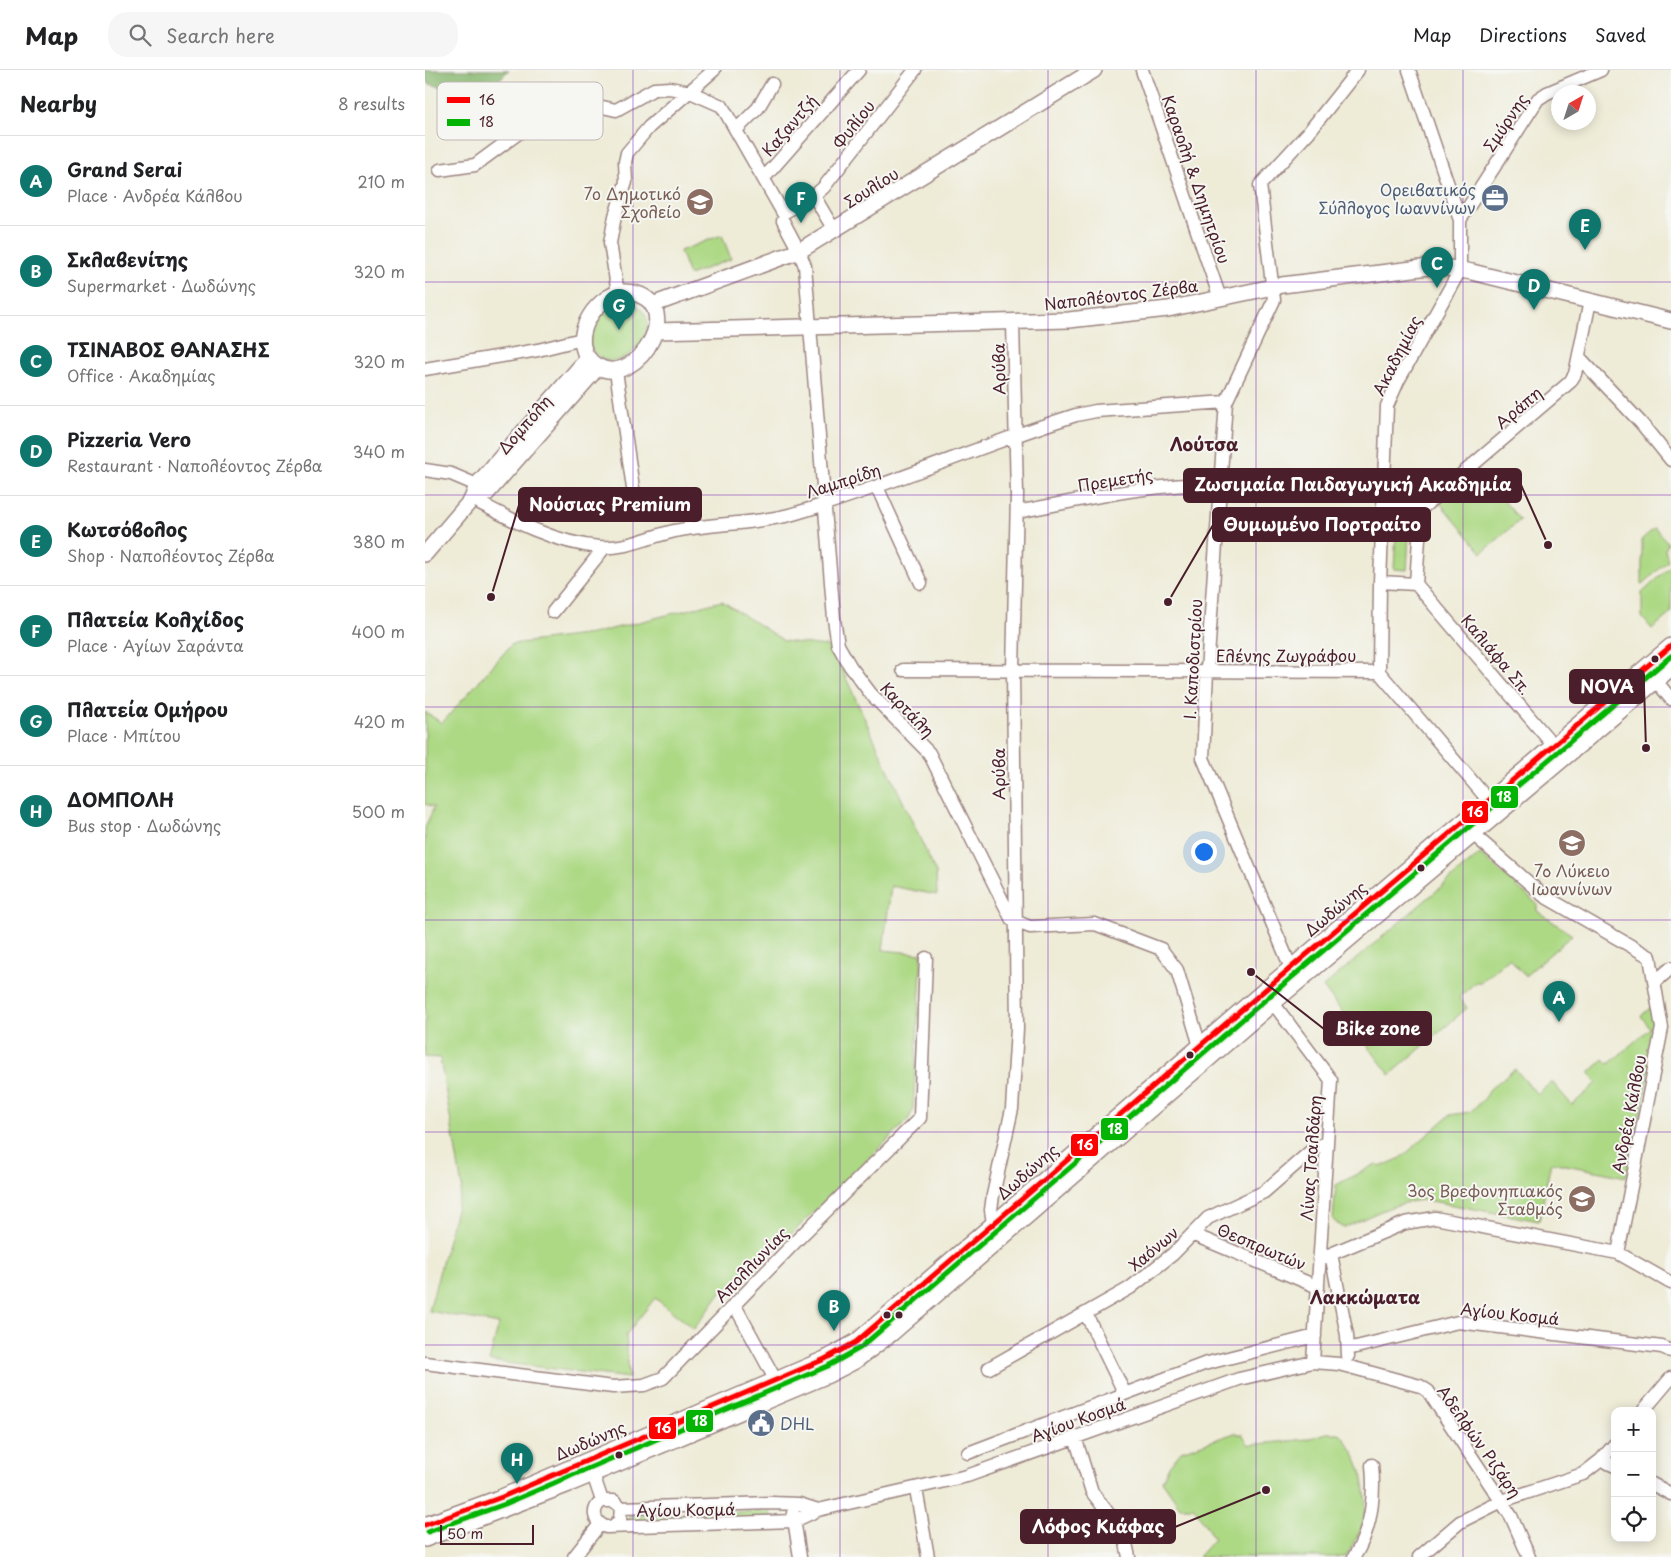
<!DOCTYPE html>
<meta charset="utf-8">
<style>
:root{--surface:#fff;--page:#f6f6f6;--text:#202124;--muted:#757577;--line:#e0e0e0;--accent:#0f766e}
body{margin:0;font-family:"Playpen Sans",sans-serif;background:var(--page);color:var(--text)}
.controls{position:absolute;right:15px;bottom:15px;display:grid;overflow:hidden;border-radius:10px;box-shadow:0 2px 12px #0003}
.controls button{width:45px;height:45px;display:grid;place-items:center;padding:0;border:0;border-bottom:1px solid var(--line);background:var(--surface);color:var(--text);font:25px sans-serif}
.compass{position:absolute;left:1126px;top:15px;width:45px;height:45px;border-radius:50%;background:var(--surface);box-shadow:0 2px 12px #0003;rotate:39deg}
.scale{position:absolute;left:15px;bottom:12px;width:94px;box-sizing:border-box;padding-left:5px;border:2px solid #4a1f2b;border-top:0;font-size:14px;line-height:18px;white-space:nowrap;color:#4a1f2b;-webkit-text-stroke:4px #f6f6f2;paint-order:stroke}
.you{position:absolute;left:778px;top:781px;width:18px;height:18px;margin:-12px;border:4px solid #fff;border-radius:50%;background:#1a73e8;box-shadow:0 0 0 8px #1a73e833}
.badge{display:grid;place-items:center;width:32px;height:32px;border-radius:50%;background:var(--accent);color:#fff;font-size:16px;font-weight:700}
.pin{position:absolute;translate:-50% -41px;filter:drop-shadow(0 1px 2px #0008)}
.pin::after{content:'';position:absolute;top:26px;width:18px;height:15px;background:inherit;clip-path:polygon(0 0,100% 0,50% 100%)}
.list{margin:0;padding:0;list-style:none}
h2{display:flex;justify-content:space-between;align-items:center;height:65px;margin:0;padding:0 20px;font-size:21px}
h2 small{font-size:16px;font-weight:400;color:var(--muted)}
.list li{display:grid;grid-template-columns:32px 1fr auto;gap:15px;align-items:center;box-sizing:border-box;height:90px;padding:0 20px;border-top:1px solid var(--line)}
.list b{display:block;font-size:19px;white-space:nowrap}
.list p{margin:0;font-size:16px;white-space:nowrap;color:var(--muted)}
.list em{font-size:16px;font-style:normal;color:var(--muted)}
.icon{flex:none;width:28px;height:28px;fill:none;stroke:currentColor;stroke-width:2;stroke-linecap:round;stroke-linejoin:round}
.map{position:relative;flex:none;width:1246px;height:1487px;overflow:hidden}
header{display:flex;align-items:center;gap:30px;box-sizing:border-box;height:70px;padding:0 25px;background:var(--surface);border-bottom:1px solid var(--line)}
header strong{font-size:24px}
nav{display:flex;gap:28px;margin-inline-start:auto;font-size:18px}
.search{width:350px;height:45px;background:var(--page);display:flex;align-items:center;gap:12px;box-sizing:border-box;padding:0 18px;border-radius:20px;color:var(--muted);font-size:19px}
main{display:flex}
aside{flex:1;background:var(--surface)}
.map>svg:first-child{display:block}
.green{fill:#add985;stroke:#7c7c58}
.forest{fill:#8ab972;stroke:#6a6c4e}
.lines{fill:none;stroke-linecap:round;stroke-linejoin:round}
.minor-casing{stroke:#9c8581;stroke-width:15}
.major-casing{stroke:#9c8581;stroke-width:18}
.minor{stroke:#fff;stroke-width:12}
.major{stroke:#fff;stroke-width:15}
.bus-1-casing{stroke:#f6f6f2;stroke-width:9}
.bus-2-casing{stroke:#f6f6f2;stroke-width:9}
.bus-1{stroke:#f00;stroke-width:5}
.bus-2{stroke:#04b404;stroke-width:5}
.grid{fill:none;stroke:#7b2cbf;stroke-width:1;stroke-opacity:0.55}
.bus-dot{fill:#4a1f2b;stroke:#f6f6f2;stroke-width:2}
.labels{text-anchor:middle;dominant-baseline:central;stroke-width:4;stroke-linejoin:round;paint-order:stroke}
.street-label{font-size:16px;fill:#4a1f2b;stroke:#f6f6f2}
.service-label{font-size:16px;fill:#4e5e75;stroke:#f6f6f2;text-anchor:end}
.education-label{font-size:16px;fill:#785e54;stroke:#f6f6f2;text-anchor:end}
.neighbourhood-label{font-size:18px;font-weight:bold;fill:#4a1f2b;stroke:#f6f6f2}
.key{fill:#f6f6f2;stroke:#c2b6b6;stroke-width:1}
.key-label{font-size:14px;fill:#4a1f2b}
.leader{fill:none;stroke:#4a1f2b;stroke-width:2}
.callout-dot{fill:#4a1f2b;stroke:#f6f6f2;stroke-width:2}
.callout{fill:#4a1f2b;stroke:#4a1f2b;stroke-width:2}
.callout-label{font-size:18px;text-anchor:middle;font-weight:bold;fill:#fff}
.line-badge{stroke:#f6f6f2;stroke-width:2}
.badge-label{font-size:14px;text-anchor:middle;font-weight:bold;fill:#fff}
</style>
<header>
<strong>Map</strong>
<div class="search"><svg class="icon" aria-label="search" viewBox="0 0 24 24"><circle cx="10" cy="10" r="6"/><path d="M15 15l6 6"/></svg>Search here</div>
<nav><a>Map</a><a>Directions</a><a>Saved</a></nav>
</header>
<main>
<aside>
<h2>Nearby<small>8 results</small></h2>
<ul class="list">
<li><span class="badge">A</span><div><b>Grand Serai</b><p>Place · Ανδρέα Κάλβου</p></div><em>210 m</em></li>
<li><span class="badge">B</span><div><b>Σκλαβενίτης</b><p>Supermarket · Δωδώνης</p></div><em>320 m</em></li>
<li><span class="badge">C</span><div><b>ΤΣΙΝΑΒΟΣ ΘΑΝΑΣΗΣ</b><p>Office · Ακαδημίας</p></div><em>320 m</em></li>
<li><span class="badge">D</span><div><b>Pizzeria Vero</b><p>Restaurant · Ναπολέοντος Ζέρβα</p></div><em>340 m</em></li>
<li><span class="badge">E</span><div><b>Κωτσόβολος</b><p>Shop · Ναπολέοντος Ζέρβα</p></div><em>380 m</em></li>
<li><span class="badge">F</span><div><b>Πλατεία Κολχίδος</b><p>Place · Αγίων Σαράντα</p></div><em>400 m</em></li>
<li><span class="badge">G</span><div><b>Πλατεία Ομήρου</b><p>Place · Μπίτου</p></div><em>420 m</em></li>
<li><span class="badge">H</span><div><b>ΔΟΜΠΟΛΗ</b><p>Bus stop · Δωδώνης</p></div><em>500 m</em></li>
</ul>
</aside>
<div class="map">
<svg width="1246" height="1487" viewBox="0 0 1246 1487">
<rect width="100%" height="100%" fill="#f6f6f2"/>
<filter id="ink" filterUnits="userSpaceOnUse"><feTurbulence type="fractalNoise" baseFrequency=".02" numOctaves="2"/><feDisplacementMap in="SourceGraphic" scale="10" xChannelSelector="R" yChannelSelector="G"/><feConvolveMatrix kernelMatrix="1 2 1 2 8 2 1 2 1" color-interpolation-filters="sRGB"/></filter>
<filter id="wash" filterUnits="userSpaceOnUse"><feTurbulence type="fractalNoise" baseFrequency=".0096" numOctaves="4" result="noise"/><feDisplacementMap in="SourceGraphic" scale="20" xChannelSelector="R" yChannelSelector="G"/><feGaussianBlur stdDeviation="1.12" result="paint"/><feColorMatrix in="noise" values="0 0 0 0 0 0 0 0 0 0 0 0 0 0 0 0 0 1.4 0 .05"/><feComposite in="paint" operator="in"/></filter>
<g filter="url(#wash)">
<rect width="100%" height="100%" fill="#eeebd7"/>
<path class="green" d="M 297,165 L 306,189 L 264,205 L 255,181 Z
M 200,232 C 254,244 198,312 171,284 C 152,265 178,231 200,232 Z
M 1053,400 L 1095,450 L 1057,483 L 1015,433 Z
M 972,447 L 985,447 L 982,500 L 969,499 Z
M 1230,458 L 1243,473 L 1240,480 L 1243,491 L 1217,515 L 1217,469 Z
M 1246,496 L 1246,543 L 1227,559 L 1217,547 L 1217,523 Z
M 297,531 L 359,571 L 401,576 L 408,580 L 511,803 L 512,825 L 466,816 L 458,880 L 497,884 L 488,1040 L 483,1050 L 308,1221 L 298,1219 L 269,1259 L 230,1228 L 201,1265 L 204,1308 L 64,1291 L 74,1254 L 4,1241 L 37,1117 L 15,988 L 0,987 L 0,758 L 9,737 L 0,734 L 0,642 L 17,653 L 87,574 L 167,564 Z
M 1055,784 L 1112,834 L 1112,841 L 1147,865 L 1100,906 L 1084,888 L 1054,914 L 1052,911 L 1034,927 L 1042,938 L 965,1005 L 898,917 Z
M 1226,937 C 1235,981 1210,1061 1201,1107 L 1126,1092 L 1114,1151 L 1001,1130 C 971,1131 946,1146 919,1158 L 908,1150 L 911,1115 L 951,1094 L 955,1097 L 976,1088 L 1025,1045 L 1045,1042 L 1060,1028 L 1066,1018 L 1090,999 L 1112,1024 L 1127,1012 L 1147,1035 L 1172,1013 L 1164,1003 L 1179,989 L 1184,994 L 1225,958 L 1216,946 Z
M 810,1363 L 818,1365 L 824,1375 L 882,1369 L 902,1363 L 914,1363 C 934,1383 945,1420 939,1448 C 937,1461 927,1475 921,1487 L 773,1487 L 789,1469 L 769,1437 L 755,1437 L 737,1411 L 744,1396 L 756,1381 Z
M 345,1441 L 346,1449 L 204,1452 L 204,1445 Z"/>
<path class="forest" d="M 0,0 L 84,0 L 73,11 L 30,20 L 4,14 L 0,9 Z"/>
</g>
<g filter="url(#ink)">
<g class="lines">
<g class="minor-casing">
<path id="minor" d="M 717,0 L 795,228
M 311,60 L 333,38 L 347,14
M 15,100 L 50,95 L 95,62 L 150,39 L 164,34 L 191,40 L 229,19 L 245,18 L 265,22 L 297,36 L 358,143 L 389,126 L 399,117 L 490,0
M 339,108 L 434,0
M 389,126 L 409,160
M 1035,150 L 1113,29 L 1122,23 L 1176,0
M 358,151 L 374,181 L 380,196 L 409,549 L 413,575 L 425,596 L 446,624 L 504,683 L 587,850 L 605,857 L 670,854 L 736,879 L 752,900 L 775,976
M 193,223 L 185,173 L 190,146 L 201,112 L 200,92 L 202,83 L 224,57 L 289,0
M 1154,287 L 1216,353 L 1246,390
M 0,299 L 113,280 L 157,269
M 191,301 L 209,425
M 0,400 L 26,404 L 52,415
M 452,417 L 496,513
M 47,429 C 87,450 129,473 174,477 C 202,480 229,464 255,460 C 293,453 332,454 368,444 C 464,416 556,375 651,345 L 671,341 L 801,332
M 959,436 L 996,439 L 991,514 L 1129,676
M 996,439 L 1145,312 L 1150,304 L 1165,231
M 592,442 C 658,430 726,413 794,414
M 955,512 L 991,514
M 128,542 L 179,478
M 478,600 L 954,602 L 1064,731
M 954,602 L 955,512 L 962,336 L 973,311 L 1035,200 L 1035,150 L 984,0
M 1231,611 L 1246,629
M 1049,765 L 1119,826 L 1225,887 L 1237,958 L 1193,1183
M 866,898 L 778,688 L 782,601 L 801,332 L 849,230 L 835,115 L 883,63 L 933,0
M 1230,912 L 1246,898
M 842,925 L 906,1010 L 888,1292
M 568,1153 L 566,1140 L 568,1125 L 587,1039 L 592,959 L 588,600 L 592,425 L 588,252
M 769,1165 L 893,1217
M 906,1184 L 922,1265 L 923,1286
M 894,1189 L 980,1153 L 1010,1148 L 1193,1183 L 1246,1213
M 309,1234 L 350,1309
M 661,1244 L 699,1322
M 923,1279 L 1033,1252 L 1237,1277 L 1246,1281
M 0,1293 L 188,1317 L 219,1315 L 238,1308 L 378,1164 L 495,1048 L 501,888
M 564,1298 L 705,1218 L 748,1184 L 783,1148 L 839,1122 L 886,1081 L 902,1072
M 1218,1341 L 1246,1308
M 650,1367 L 667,1422 L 699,1464 L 704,1487
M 543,1383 L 779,1294 L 890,1266
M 1176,1390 L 1190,1396
M 165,1395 L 177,1431
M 1227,1414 L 1246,1424
M 491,1419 L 503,1487
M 196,1438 L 346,1433 L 374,1434 L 393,1440
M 368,1443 L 375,1487
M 188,1456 L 195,1450 L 196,1437 L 189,1431 L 177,1431 C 166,1439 168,1452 181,1457 L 369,1451 L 393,1440 L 542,1406 L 814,1309 L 857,1299 L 888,1292 L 914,1294 L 995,1316 L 1003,1321 L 1086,1446 L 1104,1487
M 149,1487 L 175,1454
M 929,1487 C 946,1460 950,1426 947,1395
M 994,1487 L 1035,1452 L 1077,1431 L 1158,1404 L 1176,1390 L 1190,1374"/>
</g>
<g class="major-casing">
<path id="major" d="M 199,222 C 267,225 214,321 172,296 C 139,276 168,225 199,222 Z
M 227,235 L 374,181 L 669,0
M 231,261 L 644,250 L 743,239 L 857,215 L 1004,197 L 1024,198 L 1047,202 L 1246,251
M 47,429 L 62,423 L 173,297
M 0,484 L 47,429 L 52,415 L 163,288
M 0,1455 L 77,1427 L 234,1360 L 400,1289 L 431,1272 L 848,913 L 1246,576
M 0,1469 L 144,1414 L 403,1305 L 430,1291 L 467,1263 L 848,933 L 1246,598"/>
</g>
<use href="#minor" class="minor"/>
<use href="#major" class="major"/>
<g class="bus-1-casing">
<path id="bus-1" d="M 0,1455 L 77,1427 L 400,1289 L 431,1272 L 848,913 L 1246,576"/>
</g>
<g class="bus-2-casing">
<path id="bus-2" d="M 3,1462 L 80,1434 L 403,1296 L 435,1278 L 853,919 L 1246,586"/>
</g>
<use href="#bus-1" class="bus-1"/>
<use href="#bus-2" class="bus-2"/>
</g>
</g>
<path class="grid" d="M 208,0 L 208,1487M 415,0 L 415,1487M 623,0 L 623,1487M 831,0 L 831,1487M 1038,0 L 1038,1487M 0,212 L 1246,212M 0,425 L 1246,425M 0,637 L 1246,637M 0,850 L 1246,850M 0,1062 L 1246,1062M 0,1275 L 1246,1275"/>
<defs>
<g id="office-disc" transform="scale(1.4375)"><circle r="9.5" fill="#5c6f8a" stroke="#f6f6f2"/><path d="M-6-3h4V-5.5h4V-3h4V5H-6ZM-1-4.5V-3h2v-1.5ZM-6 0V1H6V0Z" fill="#fff"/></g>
<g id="school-disc" transform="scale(1.4375)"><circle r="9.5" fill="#8d6e63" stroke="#f6f6f2"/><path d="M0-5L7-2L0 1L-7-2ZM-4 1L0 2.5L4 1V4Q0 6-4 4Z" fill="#fff"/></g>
<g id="civic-disc" transform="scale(1.4375)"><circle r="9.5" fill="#5c6f8a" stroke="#f6f6f2"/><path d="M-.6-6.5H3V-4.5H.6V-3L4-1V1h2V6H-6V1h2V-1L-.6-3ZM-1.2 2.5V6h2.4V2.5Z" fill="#fff"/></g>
</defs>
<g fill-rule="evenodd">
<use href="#office-disc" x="1070" y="128"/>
<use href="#school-disc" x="275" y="132"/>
<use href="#school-disc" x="1147" y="773"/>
<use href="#school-disc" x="1157" y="1129"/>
<use href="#civic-disc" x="336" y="1353"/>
</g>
<g class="bus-dot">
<circle cx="1230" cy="589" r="4.5"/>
<circle cx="996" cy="798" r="4.5"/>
<circle cx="765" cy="985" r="4.5"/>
<circle cx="462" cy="1245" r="4.5"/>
<circle cx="474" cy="1245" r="4.5"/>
<circle cx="194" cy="1385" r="4.5"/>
</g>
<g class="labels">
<g class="street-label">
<text transform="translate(1080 52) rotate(-56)">Σμύρνης</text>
<text transform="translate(428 54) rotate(-52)">Φυλίου</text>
<text transform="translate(364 55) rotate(-49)">Καζαντζή</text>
<text transform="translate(772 109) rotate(71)">Καραολή &amp; Δημητρίου</text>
<text transform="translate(446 117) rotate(-32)">Σουλίου</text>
<text transform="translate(696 224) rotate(-7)">Ναπολέοντος Ζέρβα</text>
<text transform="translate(971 285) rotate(-63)">Ακαδημίας</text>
<text transform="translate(573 299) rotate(-91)">Αρύβα</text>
<text transform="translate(1093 337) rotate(-40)">Αράπη</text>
<text transform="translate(99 354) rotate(-49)">Δομπόλη</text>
<text transform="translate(690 409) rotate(-9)">Πρεμετής</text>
<text transform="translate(418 410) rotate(-18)">Λαμπρίδη</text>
<text transform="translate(1072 584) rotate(50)">Καλιάφα Σπ.</text>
<text x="861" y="585">Ελένης Ζωγράφου</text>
<text transform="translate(767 589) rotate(-87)">Ι. Καποδιστρίου</text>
<text transform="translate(483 639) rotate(46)">Καρτάλη</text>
<text transform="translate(573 704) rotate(-90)">Αρύβα</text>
<text transform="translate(910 838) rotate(-40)">Δωδώνης</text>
<text transform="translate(1203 1044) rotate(-79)">Ανδρέα Κάλβου</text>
<text transform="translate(885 1088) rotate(-86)">Λίνας Τσαλδάρη</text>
<text transform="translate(602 1101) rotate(-41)">Δωδώνης</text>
<text transform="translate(837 1176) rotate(23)">Θεσπρωτών</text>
<text transform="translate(728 1178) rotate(-40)">Χαόνων</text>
<text transform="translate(326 1194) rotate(-46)">Απολλωνίας</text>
<text transform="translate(1085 1243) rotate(6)">Αγίου Κοσμά</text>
<text transform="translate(653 1349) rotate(-20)">Αγίου Κοσμά</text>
<text transform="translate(165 1370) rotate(-23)">Δωδώνης</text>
<text transform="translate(1055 1371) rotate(55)">Αδελφών Ριζάρη</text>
<text transform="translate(261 1439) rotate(-1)">Αγίου Κοσμά</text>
</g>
<g class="service-label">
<text x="1051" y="119">Ορειβατικός<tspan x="1051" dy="18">Σύλλογος Ιωαννίνων</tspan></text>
<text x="355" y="1353" text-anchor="start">DHL</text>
</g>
<g class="education-label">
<text x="256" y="123">7ο Δημοτικό<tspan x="256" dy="18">Σχολείο</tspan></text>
<text x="1147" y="800" text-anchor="middle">7ο Λύκειο<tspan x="1147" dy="18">Ιωαννίνων</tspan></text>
<text x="1138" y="1120">3ος Βρεφονηπιακός<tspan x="1138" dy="18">Σταθμός</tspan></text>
</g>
<g class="neighbourhood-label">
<text x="779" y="373">Λούτσα</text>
<text x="940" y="1226">Λακκώματα</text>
</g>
</g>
<rect x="12" y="12" width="166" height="58" rx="8" class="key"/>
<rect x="22" y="27" width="23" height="6" fill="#f00"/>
<rect x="22" y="49" width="23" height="7" fill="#04b404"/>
<g class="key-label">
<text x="54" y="35">16</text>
<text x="54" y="57">18</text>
</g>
<path class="leader" d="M1123 475L1096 415M66 527L94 435M743 532L788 455M1221 678L1219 617M826 902L899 959M841 1420L750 1457"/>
<g class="callout-dot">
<circle cx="1123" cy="475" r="5"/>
<circle cx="66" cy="527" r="5"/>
<circle cx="743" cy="532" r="5"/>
<circle cx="1221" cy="678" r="5"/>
<circle cx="826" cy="902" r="5"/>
<circle cx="841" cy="1420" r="5"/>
</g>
<g class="callout">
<rect x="759" y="399" width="337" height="33" rx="5"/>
<rect x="94" y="418" width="182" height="33" rx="5"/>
<rect x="788" y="438" width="217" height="33" rx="5"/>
<rect x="1145" y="600" width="74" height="33" rx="5"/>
<rect x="899" y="942" width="107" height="33" rx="5"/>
<rect x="596" y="1440" width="154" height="33" rx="5"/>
</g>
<g class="callout-label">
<text x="928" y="421">Ζωσιμαία Παιδαγωγική Ακαδημία</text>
<text x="185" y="441">Νούσιας Premium</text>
<text x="897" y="461">Θυμωμένο Πορτραίτο</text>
<text x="1182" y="623">NOVA</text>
<text x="953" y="965">Bike zone</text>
<text x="673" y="1463">Λόφος Κιάφας</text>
</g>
<g class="line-badge">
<rect x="1065" y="715" width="29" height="24" rx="5" fill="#04b404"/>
<rect x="1036" y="730" width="28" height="24" rx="5" fill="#f00"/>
<rect x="675" y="1047" width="29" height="24" rx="5" fill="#04b404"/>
<rect x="645" y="1063" width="29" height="24" rx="5" fill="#f00"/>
<rect x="260" y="1339" width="29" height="24" rx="5" fill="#04b404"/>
<rect x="223" y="1346" width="29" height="24" rx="5" fill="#f00"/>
</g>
<g class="badge-label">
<text x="1079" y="732">18</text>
<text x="1050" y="747">16</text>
<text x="690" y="1064">18</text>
<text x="660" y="1080">16</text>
<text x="275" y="1356">18</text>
<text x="238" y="1363">16</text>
</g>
</svg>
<div class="controls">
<button>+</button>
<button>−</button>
<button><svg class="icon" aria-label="locate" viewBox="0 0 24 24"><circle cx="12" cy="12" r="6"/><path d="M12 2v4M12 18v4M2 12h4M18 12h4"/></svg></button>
</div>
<svg class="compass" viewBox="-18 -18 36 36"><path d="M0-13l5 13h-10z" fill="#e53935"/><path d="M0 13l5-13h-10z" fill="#757577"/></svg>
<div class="scale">50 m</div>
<div class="you"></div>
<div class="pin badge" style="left:1134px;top:952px">A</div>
<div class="pin badge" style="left:409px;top:1261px">B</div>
<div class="pin badge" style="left:1012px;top:218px">C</div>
<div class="pin badge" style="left:1109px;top:240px">D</div>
<div class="pin badge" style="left:1160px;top:180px">E</div>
<div class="pin badge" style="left:376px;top:153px">F</div>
<div class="pin badge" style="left:194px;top:260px">G</div>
<div class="pin badge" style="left:92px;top:1414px">H</div>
</div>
</main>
